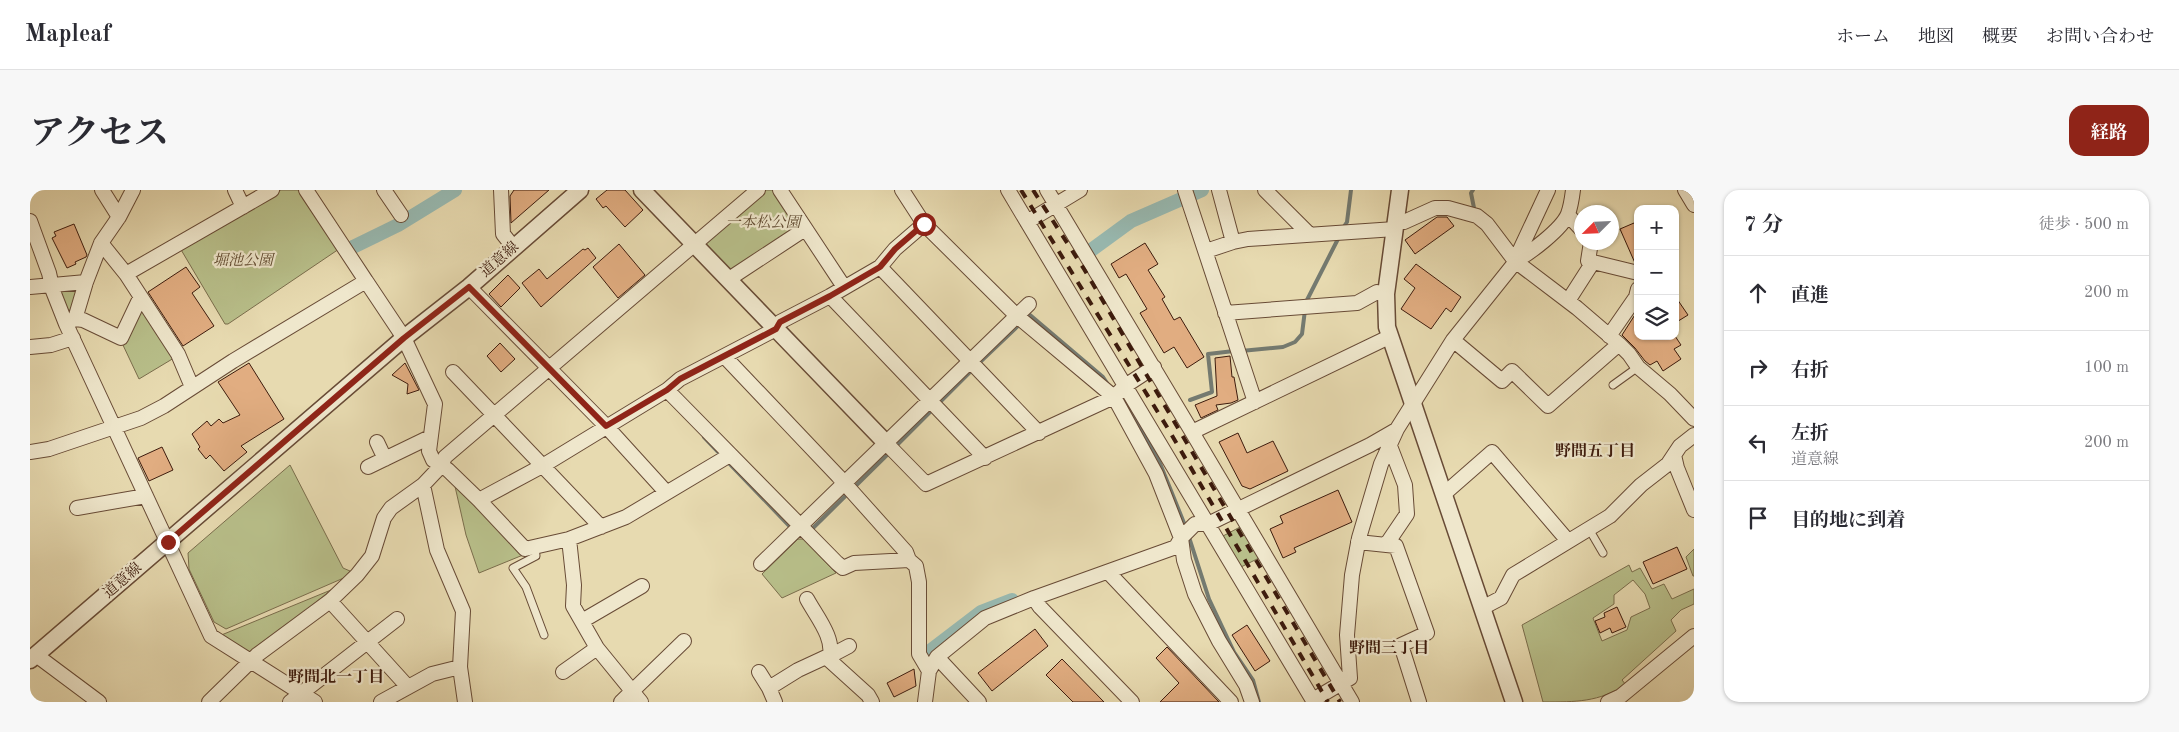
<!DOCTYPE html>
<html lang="ja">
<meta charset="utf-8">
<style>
:root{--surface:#fff;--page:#f7f7f7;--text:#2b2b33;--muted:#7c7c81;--line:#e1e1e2;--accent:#8f2418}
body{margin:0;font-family:"Old Standard TT","Noto Serif JP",serif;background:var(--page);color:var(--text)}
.controls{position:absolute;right:15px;top:15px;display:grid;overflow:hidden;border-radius:10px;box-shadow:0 1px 4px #0004}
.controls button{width:45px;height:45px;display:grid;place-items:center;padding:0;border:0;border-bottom:1px solid var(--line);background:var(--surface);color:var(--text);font:25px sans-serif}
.compass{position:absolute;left:1544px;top:15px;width:45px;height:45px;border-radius:50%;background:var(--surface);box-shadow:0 1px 4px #0004;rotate:246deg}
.stop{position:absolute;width:15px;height:15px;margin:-11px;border:4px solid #8f2418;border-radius:50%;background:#fff}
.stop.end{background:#8f2418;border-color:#fff;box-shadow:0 1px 5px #0008}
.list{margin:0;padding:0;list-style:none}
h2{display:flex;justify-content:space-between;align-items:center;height:65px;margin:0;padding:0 20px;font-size:21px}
h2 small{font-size:16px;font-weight:400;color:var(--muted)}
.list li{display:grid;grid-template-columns:32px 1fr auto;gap:15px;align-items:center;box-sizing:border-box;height:75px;padding:0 20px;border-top:1px solid var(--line)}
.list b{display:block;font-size:19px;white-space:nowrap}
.list p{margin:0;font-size:16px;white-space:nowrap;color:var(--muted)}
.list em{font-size:16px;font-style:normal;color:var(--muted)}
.icon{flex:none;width:28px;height:28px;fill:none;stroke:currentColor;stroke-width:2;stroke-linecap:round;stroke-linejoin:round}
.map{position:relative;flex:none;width:1664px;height:512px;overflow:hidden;border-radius:15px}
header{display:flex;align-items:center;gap:30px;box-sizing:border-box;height:70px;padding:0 25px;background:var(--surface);border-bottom:1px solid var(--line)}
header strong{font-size:24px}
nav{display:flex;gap:28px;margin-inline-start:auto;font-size:18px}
.intro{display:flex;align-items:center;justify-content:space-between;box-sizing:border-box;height:120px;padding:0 30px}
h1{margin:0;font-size:35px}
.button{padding:12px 22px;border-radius:15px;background:var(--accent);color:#fff;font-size:18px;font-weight:700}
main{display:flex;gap:30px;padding:0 30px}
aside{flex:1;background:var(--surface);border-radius:15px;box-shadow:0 1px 4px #0004}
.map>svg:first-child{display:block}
.green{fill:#b8bf8a;stroke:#7a6d4c;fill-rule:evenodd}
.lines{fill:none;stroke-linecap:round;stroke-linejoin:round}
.stream{stroke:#747a70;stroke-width:4}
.canal{stroke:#98bab2;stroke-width:14}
.building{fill:#e1ad81;stroke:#3d1b0d}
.service-casing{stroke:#684b36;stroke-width:9}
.minor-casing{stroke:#684b36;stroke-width:16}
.tertiary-casing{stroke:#684b36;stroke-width:19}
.service{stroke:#efe7cc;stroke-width:7}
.minor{stroke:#efe7cc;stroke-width:14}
.tertiary{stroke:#efe7cc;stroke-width:16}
.rail{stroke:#3d1b0d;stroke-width:4;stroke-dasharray:9 9;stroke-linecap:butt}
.route{stroke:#8f2418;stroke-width:6}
.labels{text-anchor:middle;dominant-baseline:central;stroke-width:4.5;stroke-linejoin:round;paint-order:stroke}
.park-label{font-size:15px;font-style:italic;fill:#624c32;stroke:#efe7cc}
.street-label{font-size:15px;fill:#3d1b0d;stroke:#efe7cc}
.neighbourhood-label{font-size:16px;font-weight:bold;fill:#3d1b0d;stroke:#efe7cc}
</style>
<header>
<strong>Mapleaf</strong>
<nav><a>ホーム</a><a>地図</a><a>概要</a><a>お問い合わせ</a></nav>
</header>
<div class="intro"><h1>アクセス</h1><a class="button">経路</a></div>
<main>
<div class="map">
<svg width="1664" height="512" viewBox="0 0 1664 512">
<rect width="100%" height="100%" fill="#e7dab0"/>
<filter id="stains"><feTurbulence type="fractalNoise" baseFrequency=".004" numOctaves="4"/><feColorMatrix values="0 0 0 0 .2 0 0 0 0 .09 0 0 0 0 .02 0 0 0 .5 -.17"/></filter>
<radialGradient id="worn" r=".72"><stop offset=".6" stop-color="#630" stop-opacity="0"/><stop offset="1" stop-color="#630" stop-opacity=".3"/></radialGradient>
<path class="green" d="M 251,0 L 271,0 L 309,59 L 198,134 L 195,134 L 150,58 Z
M 733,0 L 744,0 L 767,36 L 704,81 L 699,80 L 674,53 Z
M 50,98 L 41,120 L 35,121 L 29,108 L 31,99 Z
M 112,118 L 144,168 L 109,189 L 92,153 Z
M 260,275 L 313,378 L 320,381 L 316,387 L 196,439 L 184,432 L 159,379 L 158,363 Z
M 424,292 L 493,365 L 449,383 L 436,345 Z
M 1210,337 L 1229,368 L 1211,377 L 1193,346 Z
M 768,349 L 773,349 L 806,383 L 752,408 L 732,384 Z
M 1664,359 L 1664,386 L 1663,386 L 1656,367 Z
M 1599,375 L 1602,382 L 1610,378 L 1622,399 L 1634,394 L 1642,409 L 1664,399 L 1664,414 L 1651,420 L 1641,430 L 1646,441 L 1592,490 L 1596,495 C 1568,512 1547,512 1513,512 L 1492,435 ZM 1603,390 L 1615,404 L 1620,418 L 1601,427 L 1597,440 L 1572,451 L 1563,428 L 1584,414 L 1584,405 Z
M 301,400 L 222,464 L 215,464 L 189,446 Z"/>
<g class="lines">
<path class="stream" d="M 1443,0 L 1441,3 L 1444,18
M 1313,38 L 1317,32 L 1321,0
M 995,129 L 1000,125 L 1073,187 L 1079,196
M 1211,161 L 1253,157 L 1265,152 L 1272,144 L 1276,112 L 1309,47
M 948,174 L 990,134
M 1160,210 L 1182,202 L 1178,164 L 1204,161
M 1100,223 L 1127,266 L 1156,338
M 674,247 L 692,266
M 865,257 L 943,179
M 697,271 L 769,346 L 775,346
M 780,341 L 860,262
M 1158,344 L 1179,409 L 1204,462 L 1223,490 L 1229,512"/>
<path class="canal" d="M 323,57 L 368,35 L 425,0
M 1060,61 L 1101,31 L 1172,0
M 896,464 L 951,422 L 982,410"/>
</g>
<path class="building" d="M 484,0 L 519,0 L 481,33 L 480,6 Z
M 577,0 L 595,0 L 613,20 L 595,37 L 576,16 L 573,18 L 566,9 Z
M 1407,27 L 1417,27 L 1424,36 L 1385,64 L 1375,50 Z
M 1604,33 L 1608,40 L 1608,74 L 1605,73 L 1590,39 Z
M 44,34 L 57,65 L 56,67 L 45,72 L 46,74 L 37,78 L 22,48 L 26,46 L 24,42 Z
M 1115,53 L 1128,74 L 1118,80 L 1135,107 L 1132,109 L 1144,130 L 1150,127 L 1174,167 L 1157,178 L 1144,157 L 1134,163 L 1110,123 L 1117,119 L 1096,84 L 1089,88 L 1081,74 Z
M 589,54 L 615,85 L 588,108 L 563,77 Z
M 558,58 L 566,68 L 511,117 L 492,93 L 509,79 L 517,89 L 553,59 L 555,60 Z
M 1386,74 L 1431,107 L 1421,122 L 1416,118 L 1401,139 L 1371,119 L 1385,98 L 1374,89 Z
M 156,77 L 170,97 L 162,103 L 184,136 L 153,156 L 118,102 Z
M 478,85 L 490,98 L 471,117 L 459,104 Z
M 1645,106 L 1658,125 L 1645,133 Z
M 1608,120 L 1608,146 L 1645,146 L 1651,155 L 1644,159 L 1651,169 L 1633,181 L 1627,171 L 1620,175 L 1615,171 L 1605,158 L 1592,145 Z
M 470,153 L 485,169 L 471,182 L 457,166 Z
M 1200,166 L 1202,187 L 1204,187 L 1208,210 L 1201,213 L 1186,215 L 1188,220 L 1171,228 L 1165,215 L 1187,206 L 1185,168 Z
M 219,173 L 254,229 L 211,256 L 217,262 L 194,281 L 180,265 L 176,269 L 168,259 L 170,257 L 162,244 L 177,231 L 181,236 L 189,229 L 193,233 L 210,225 L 188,192 Z
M 375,173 L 389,200 L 377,204 L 378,194 L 362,185 Z
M 1208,243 L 1217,263 L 1243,251 L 1258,281 L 1220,299 L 1212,296 L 1189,252 Z
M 132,257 L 143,280 L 119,291 L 108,268 Z
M 1308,300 L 1322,332 L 1264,358 L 1266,362 L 1253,368 L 1240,339 L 1253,333 L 1250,326 Z
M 1647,357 L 1657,379 L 1623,394 L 1613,372 Z
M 1587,417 L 1596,437 L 1582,443 L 1580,438 L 1570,443 L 1565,431 L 1575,427 L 1574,423 Z
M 1217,435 L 1240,471 L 1225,481 L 1202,445 Z
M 1005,439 L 1018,456 L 962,501 L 948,483 Z
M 1137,457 L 1189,512 L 1130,512 L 1149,493 L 1126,468 Z
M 1032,469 L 1074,512 L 1043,512 L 1016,485 Z
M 884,479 L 886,496 L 864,507 L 857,493 Z"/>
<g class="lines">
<g class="service-casing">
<path id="service" d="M 1583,195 L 1608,177
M 1559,339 L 1573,363
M 505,356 L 506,366 L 483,378 L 496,397 L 514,445"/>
</g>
<g class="minor-casing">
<path id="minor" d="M 72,0 L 89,27
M 205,0 L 213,17
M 276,0 L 336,91
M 354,0 L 371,25
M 471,0 L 473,44 L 484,58
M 750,0 L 814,97
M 872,0 L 894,34 L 987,126 L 1084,207 L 1126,284 L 1151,348 L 1154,370 L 1165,404 L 1189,451 L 1216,495 L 1222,512
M 978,0 L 1284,512
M 1017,0 L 1162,242 L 1322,512
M 1155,0 L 1225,212
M 1189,0 L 1203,52
M 1235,0 L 1279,44
M 1655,0 L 1664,15
M 1538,25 L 1552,40
M 0,31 L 19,83 L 23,101 L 36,134 L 181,446 L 285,512
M 1367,31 L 1374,32 L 1405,18 L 1418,18 L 1447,26 L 1457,34 L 1485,71 L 1547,118 L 1589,154 L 1599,164 L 1608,177 L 1640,204 L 1664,229
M 997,32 L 1050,0
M 1561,52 L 1558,71 L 1563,72
M 71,53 L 96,84 L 148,164 L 162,197
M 1176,61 L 1203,52 L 1218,49 L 1365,39
M 1485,71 C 1499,64 1532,39 1538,24 C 1541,16 1542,8 1543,0
M 850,77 L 1009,243
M 96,84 L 242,0
M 699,89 L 775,39
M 0,97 L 56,92
M 439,97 L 576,236 L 636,302
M 800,106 L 955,268
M 1538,111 L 1563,72 L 1608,83
M 1195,123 L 1327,113 L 1347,102 L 1356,104
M 45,129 L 53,130 L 91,148 L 110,108
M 36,134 L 45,129 L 56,92 L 71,53 L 89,27 L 103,0
M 1579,146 L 1606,107 L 1608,99
M 1423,150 L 1472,191 L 1482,181 L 1518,216 L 1589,154
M 0,157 L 21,155 L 43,148
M 695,167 L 808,286 L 876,362 L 879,370
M 423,182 L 571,337
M 637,200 L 807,373 L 813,378 L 824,373 L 879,370 L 886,376 L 889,392 L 889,464 L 899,481
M 1162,242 L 1359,147
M 347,252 L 355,269
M 856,253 L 896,294 L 1084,207 L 1095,196 L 1124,177
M 0,262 L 19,259 L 111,228 L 134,216 L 203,171 L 336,91 L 374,148 L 405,214 L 399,261 L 403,270 L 418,280 L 449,310 L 495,359 L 539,349 L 596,327 L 700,265
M 1644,265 L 1647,278 L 1664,320
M 338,277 L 400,247
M 393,295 L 407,360 L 433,421 L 430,477 L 435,512
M 1414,304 L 1462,262 L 1538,351
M 449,310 L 514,275 L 637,200 L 650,189 L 746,139 L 750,132 L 800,106 L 850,77 L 865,59 L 894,34
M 47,318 L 116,306
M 539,349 L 544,395 L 543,416 L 567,458 L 611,512
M 1328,352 L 1366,356 L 1397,443 L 1371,455 L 1389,512
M 1356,355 L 1377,324 L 1375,295 L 1360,256
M 731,374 L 999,114
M 1078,382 L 1201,512
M 1004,408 L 1010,417 L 1102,512
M 777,409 C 786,426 806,449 799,469
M 300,411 L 378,497
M 1452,418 L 1471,408 L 1483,385 L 1580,326 L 1611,295 L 1638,274 L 1650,256 L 1664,245
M 552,431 L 612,396
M 6,465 L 69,512
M 800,466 L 819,456
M 907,467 L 949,512
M 533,482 L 567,458
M 729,482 L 739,498 L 768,480 L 796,467 L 838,505 L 842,512
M 739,498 L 745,512
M 1283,510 L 1320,488 L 1317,445 L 1322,385 L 1329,348 L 1351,274 L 1367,239 L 1423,150 L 1483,75 L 1518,0
M 179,512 L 227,465 L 300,411 L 327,385 L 342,366 L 354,328 L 361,318 L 393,295 L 411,276 L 415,267 L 728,0
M 260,512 L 367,429
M 351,512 L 402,484 L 430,477
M 591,512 L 654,451
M 895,512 L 899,481 L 907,467 L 955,428 L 1004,408 L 1146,357 L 1151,348 L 1165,334 L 1178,334 L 1340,255 L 1366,240
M 1578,512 L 1591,506 L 1664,446"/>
</g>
<g class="tertiary-casing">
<path id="tertiary" d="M 612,0 L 856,253
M 1370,0 L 1356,104 L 1357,137 L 1484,512
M 0,470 L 374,148 L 439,97 L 550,0"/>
</g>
<use href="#service" class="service"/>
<use href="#minor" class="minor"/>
<use href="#tertiary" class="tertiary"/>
<path class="rail" d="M 991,0 L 1137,237 L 1298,512
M 1003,0 L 1054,79 L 1310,512"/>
</g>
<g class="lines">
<path class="route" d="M 138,352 L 374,148 L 439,97 L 576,236 L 637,200 L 650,189 L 746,139 L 750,132 L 800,106 L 850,77 L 865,59 L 894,34"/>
</g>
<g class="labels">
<g class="park-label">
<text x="733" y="33">一本松公園</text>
<text x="213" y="71">堀池公園</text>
</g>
<g class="street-label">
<text transform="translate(470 70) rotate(-41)">道意線</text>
<text transform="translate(93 391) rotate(-41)">道意線</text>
</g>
<g class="neighbourhood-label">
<text x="1565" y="262">野間五丁目</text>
<text x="1359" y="459">野間三丁目</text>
<text x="306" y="488">野間北一丁目</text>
</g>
</g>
<rect width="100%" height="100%" filter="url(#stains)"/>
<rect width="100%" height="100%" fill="url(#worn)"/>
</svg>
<div class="controls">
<button>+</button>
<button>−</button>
<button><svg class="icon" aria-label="layers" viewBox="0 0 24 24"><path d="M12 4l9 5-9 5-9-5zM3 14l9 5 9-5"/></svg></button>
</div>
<svg class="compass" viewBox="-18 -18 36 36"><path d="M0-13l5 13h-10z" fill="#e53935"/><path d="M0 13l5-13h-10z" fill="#7c7c81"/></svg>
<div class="stop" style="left:894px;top:34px"></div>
<div class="stop end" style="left:138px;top:352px"></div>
</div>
<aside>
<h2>7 分<small>徒歩 · 500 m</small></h2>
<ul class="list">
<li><svg class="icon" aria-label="ahead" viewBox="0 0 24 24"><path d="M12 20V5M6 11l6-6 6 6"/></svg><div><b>直進</b></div><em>200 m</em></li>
<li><svg class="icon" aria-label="right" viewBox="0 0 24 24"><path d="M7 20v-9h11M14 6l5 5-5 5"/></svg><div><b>右折</b></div><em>100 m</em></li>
<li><svg class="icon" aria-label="left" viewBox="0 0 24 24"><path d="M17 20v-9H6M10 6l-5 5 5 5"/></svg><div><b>左折</b><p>道意線</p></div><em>200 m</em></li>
<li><svg class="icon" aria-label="arrive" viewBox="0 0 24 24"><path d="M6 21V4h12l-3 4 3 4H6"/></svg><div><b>目的地に到着</b></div></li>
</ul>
</aside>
</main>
